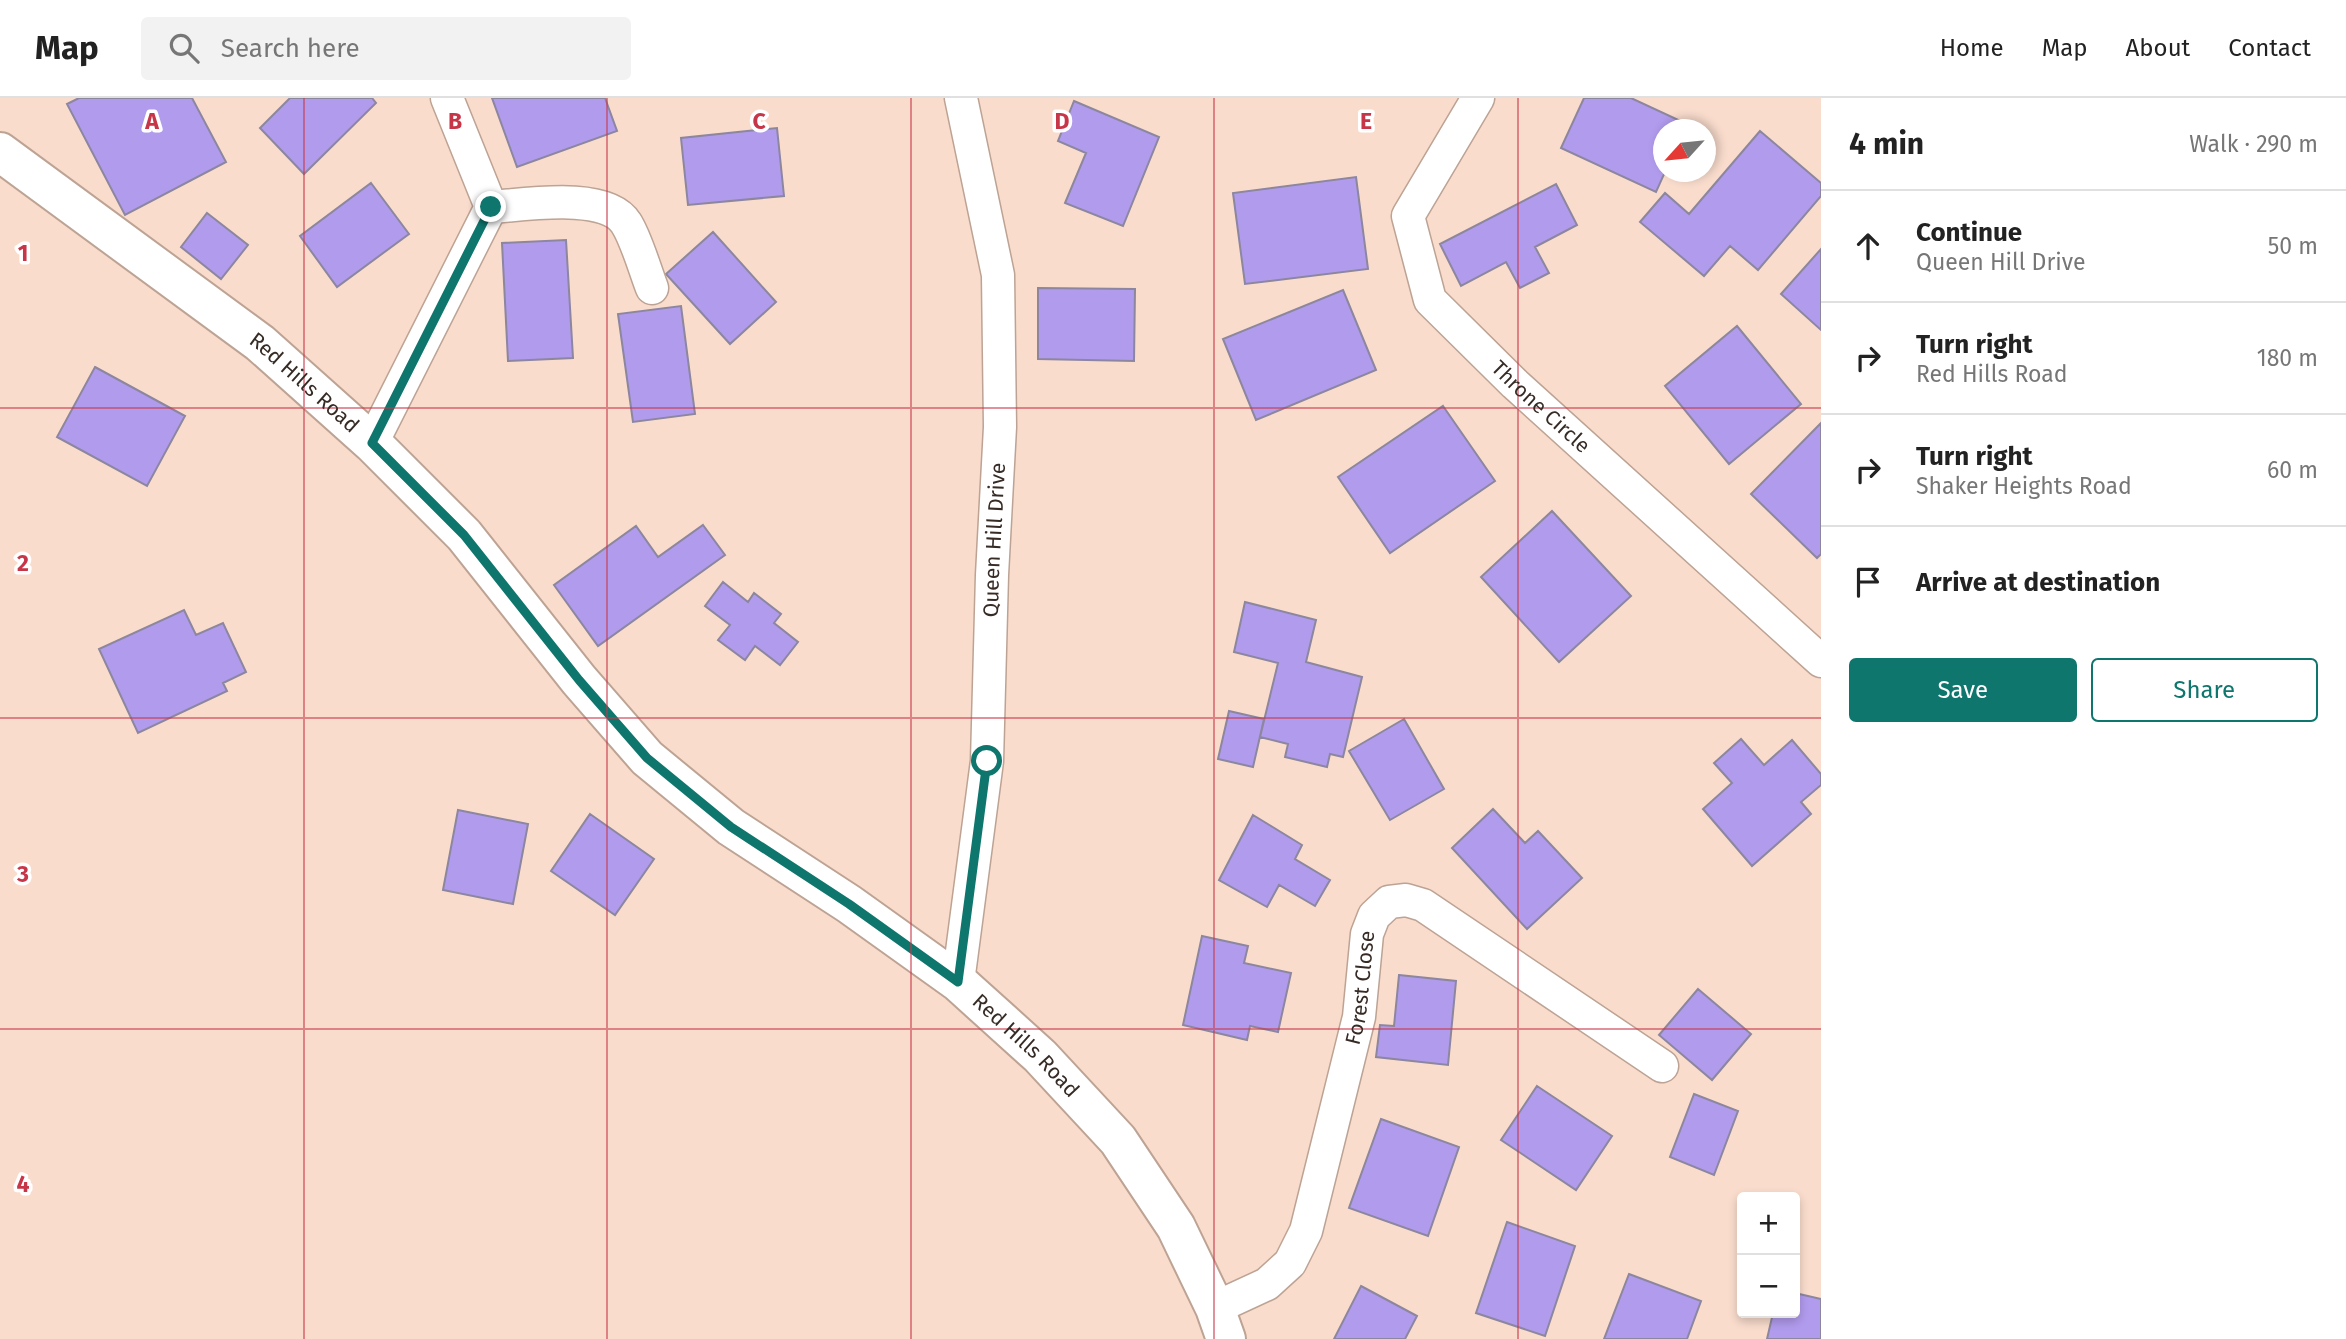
<!DOCTYPE html>
<meta charset="utf-8">
<style>
:root{--surface:#fff;--page:#f2f2f2;--text:#222;--muted:#767676;--line:#e0e0e0;--accent:#0f766e}
body{margin:0;font-family:"Fira Sans",sans-serif;background:var(--page);color:var(--text)}
.controls{position:absolute;right:21px;bottom:21px;display:grid;overflow:hidden;border-radius:7px;box-shadow:0 4px 10px #0003}
.controls button{width:63px;height:63px;display:grid;place-items:center;padding:0;border:0;border-bottom:2px solid var(--line);background:var(--surface);color:var(--text);font:35px sans-serif}
.compass{position:absolute;left:1653px;top:21px;width:63px;height:63px;border-radius:50%;background:var(--surface);box-shadow:0 4px 10px #0003;rotate:243deg}
.stop{position:absolute;width:21px;height:21px;margin:-16px;border:5px solid #0f766e;border-radius:50%;background:#fff}
.stop.end{background:#0f766e;border-color:#fff;box-shadow:0 2px 7px #0008}
.list{margin:0;padding:0;list-style:none}
h2{display:flex;justify-content:space-between;align-items:center;height:91px;margin:0;padding:0 28px;font-size:30px}
h2 small{font-size:23px;font-weight:400;color:var(--muted)}
.list li{display:grid;grid-template-columns:46px 1fr auto;gap:21px;align-items:center;box-sizing:border-box;height:112px;padding:0 28px;border-top:2px solid var(--line)}
.list b{display:block;font-size:26px;white-space:nowrap}
.list p{margin:0;font-size:23px;white-space:nowrap;color:var(--muted)}
.list em{font-size:23px;font-style:normal;color:var(--muted)}
.actions{display:flex;gap:14px;padding:21px 28px}
.actions a{flex:1;padding:16px 0;border:2px solid var(--accent);border-radius:7px;text-align:center;font-size:24px;color:var(--accent)}
.actions .main{background:var(--accent);color:#fff}
.icon{flex:none;width:38px;height:38px;fill:none;stroke:currentColor;stroke-width:2;stroke-linecap:round;stroke-linejoin:round}
.map{position:relative;flex:none;width:1821px;height:1241px;overflow:hidden}
header{display:flex;align-items:center;gap:42px;box-sizing:border-box;height:98px;padding:0 35px;background:var(--surface);border-bottom:2px solid var(--line)}
header strong{font-size:33px}
nav{display:flex;gap:38px;margin-inline-start:auto;font-size:24px}
.search{width:490px;height:63px;background:var(--page);display:flex;align-items:center;gap:18px;box-sizing:border-box;padding:0 24px;border-radius:7px;color:var(--muted);font-size:26px}
main{display:flex}
aside{flex:1;background:var(--surface)}
.map>svg:first-child{display:block}
.building{fill:#b19bed;stroke:#8c869f;stroke-width:2}
.lines{fill:none;stroke-linecap:round;stroke-linejoin:round}
.minor-casing{stroke:#bda394;stroke-width:35}
.secondary-casing{stroke:#bda394;stroke-width:42}
.minor{stroke:#fff;stroke-width:32}
.secondary{stroke:#fff;stroke-width:38}
.route{stroke:#0f766e;stroke-width:9}
.grid{fill:none;stroke:#c63648;stroke-width:2;stroke-opacity:0.55}
.labels{text-anchor:middle;dominant-baseline:central;stroke-width:7;stroke-linejoin:round;paint-order:stroke}
.street-label{font-size:21px;fill:#362b25;stroke:#fff}
.grid-label{font-size:23px;text-anchor:middle;font-weight:bold;fill:#c63648;stroke:#fff;stroke-width:7;stroke-linejoin:round;paint-order:stroke}
</style>
<header>
<strong>Map</strong>
<div class="search"><svg class="icon" aria-label="search" viewBox="0 0 24 24"><circle cx="10" cy="10" r="6"/><path d="M15 15l6 6"/></svg>Search here</div>
<nav><a>Home</a><a>Map</a><a>About</a><a>Contact</a></nav>
</header>
<main>
<div class="map">
<svg width="1821" height="1241" viewBox="0 0 1821 1241">
<rect width="100%" height="100%" fill="#f9dccc"/>
<path class="building" d="M 79,0 L 192,0 L 226,64 L 125,117 L 67,6 Z
M 290,0 L 372,0 L 376,5 L 304,76 L 260,30 Z
M 492,0 L 605,0 L 617,33 L 517,69 Z
M 1584,0 L 1631,0 L 1687,26 L 1684,32 L 1664,32 L 1664,74 L 1665,74 L 1656,94 L 1561,50 Z
M 1074,3 L 1159,39 L 1123,128 L 1065,105 L 1086,55 L 1058,43 Z
M 777,30 L 784,98 L 688,107 L 681,40 Z
M 1760,33 L 1821,85 L 1821,98 L 1758,172 L 1730,148 L 1704,178 L 1640,124 L 1665,95 L 1689,116 Z
M 1356,79 L 1368,171 L 1245,186 L 1233,95 Z
M 371,85 L 409,136 L 337,189 L 300,138 Z
M 1556,86 L 1577,127 L 1535,149 L 1549,175 L 1520,190 L 1506,164 L 1461,188 L 1440,146 Z
M 207,115 L 248,147 L 221,181 L 181,149 Z
M 713,134 L 776,204 L 730,246 L 666,176 Z
M 566,142 L 573,260 L 508,263 L 502,145 Z
M 1821,151 L 1821,232 L 1781,196 Z
M 1038,190 L 1135,191 L 1134,263 L 1038,261 Z
M 1343,192 L 1376,272 L 1256,322 L 1223,241 Z
M 681,208 L 695,316 L 633,324 L 618,216 Z
M 1737,228 L 1801,306 L 1729,366 L 1665,288 Z
M 95,269 L 185,318 L 147,388 L 57,339 Z
M 1443,308 L 1495,383 L 1390,455 L 1338,379 Z
M 1821,325 L 1821,456 L 1817,460 L 1751,396 Z
M 1552,413 L 1631,498 L 1559,564 L 1481,479 Z
M 703,427 L 725,457 L 598,548 L 554,487 L 636,428 L 658,459 Z
M 723,484 L 748,504 L 754,495 L 781,516 L 774,525 L 798,544 L 780,567 L 755,548 L 745,562 L 718,542 L 730,527 L 705,508 Z
M 1245,504 L 1316,522 L 1306,564 L 1362,579 L 1343,659 L 1330,656 L 1327,669 L 1285,659 L 1288,646 L 1260,639 L 1278,565 L 1234,554 Z
M 184,512 L 196,537 L 223,525 L 246,574 L 223,585 L 227,593 L 138,635 L 99,551 Z
M 1229,613 L 1264,621 L 1253,669 L 1218,661 Z
M 1404,621 L 1444,691 L 1390,722 L 1349,653 Z
M 1741,641 L 1764,667 L 1792,642 L 1821,676 L 1821,687 L 1801,704 L 1811,716 L 1752,768 L 1703,711 L 1732,685 L 1714,665 Z
M 1493,711 L 1525,745 L 1538,733 L 1582,780 L 1527,831 L 1452,750 Z
M 458,712 L 528,726 L 513,806 L 443,792 Z
M 590,716 L 654,761 L 615,817 L 551,773 Z
M 1253,717 L 1302,747 L 1295,761 L 1330,782 L 1315,808 L 1279,787 L 1267,809 L 1219,782 Z
M 1202,838 L 1248,848 L 1244,865 L 1291,875 L 1278,934 L 1250,928 L 1247,942 L 1183,927 Z
M 1399,877 L 1456,883 L 1448,967 L 1376,959 L 1380,927 L 1394,928 Z
M 1698,891 L 1751,936 L 1712,982 L 1659,937 Z
M 1537,988 L 1612,1038 L 1576,1092 L 1501,1042 Z
M 1694,996 L 1738,1013 L 1714,1077 L 1670,1059 Z
M 1381,1021 L 1459,1049 L 1428,1138 L 1349,1110 Z
M 1507,1124 L 1575,1148 L 1545,1238 L 1476,1215 Z
M 1629,1176 L 1701,1203 L 1687,1241 L 1604,1241 Z
M 1361,1188 L 1417,1218 L 1405,1241 L 1334,1241 Z
M 1795,1195 L 1821,1201 L 1821,1241 L 1767,1241 L 1773,1215 L 1795,1215 Z"/>
<g class="lines">
<g class="minor-casing">
<g id="minor">
<path id="s1" d="M 1478,0 L 1408,118 L 1430,202 L 1515,286 L 1821,563"/>
<path d="M 491,109 C 523,107 606,93 626,125 C 636,140 645,172 652,190"/>
<path d="M 372,345 L 491,109 L 447,0"/>
<path id="s2" d="M 958,884 L 987,663 L 992,477 L 1000,329 L 998,177 L 961,0"/>
<path id="s3" d="M 1215,1210 L 1267,1186 L 1290,1165 L 1306,1133 L 1359,919 L 1367,836 L 1374,818 L 1389,804 L 1406,802 L 1423,807 L 1662,968"/>
</g>
</g>
<g class="secondary-casing">
<g id="secondary">
<path id="s4" d="M 0,54 L 260,245 L 372,345 L 464,437 L 579,582 L 647,660 L 731,729 L 849,806 L 958,884 L 1040,958 L 1118,1042 L 1176,1129 L 1215,1210 L 1226,1241"/>
</g>
</g>
<use href="#minor" class="minor"/>
<use href="#secondary" class="secondary"/>
</g>
<g class="lines">
<path class="route" d="M 491,109 L 372,345 L 464,437 L 579,582 L 647,660 L 731,729 L 849,806 L 958,884 L 987,663"/>
</g>
<path class="grid" d="M 304,0 L 304,1241M 607,0 L 607,1241M 911,0 L 911,1241M 1214,0 L 1214,1241M 1518,0 L 1518,1241M 0,310 L 1821,310M 0,620 L 1821,620M 0,931 L 1821,931"/>
<g class="labels">
<g class="street-label">
<text stroke="none"><textPath href="#s4" startOffset="382">Red Hills Road</textPath></text>
<text stroke="none"><textPath href="#s1" startOffset="378">Throne Circle</textPath></text>
<text stroke="none"><textPath href="#s2" startOffset="444">Queen Hill Drive</textPath></text>
<text stroke="none"><textPath href="#s3" startOffset="374">Forest Close</textPath></text>
<text stroke="none"><textPath href="#s4" startOffset="1368">Red Hills Road</textPath></text>
</g>
</g>
<g class="grid-label">
<text x="152" y="31">A</text>
<text x="455" y="31">B</text>
<text x="759" y="31">C</text>
<text x="1062" y="31">D</text>
<text x="1366" y="31">E</text>
<text x="23" y="163">1</text>
<text x="23" y="473">2</text>
<text x="23" y="784">3</text>
<text x="23" y="1094">4</text>
</g>
</svg>
<div class="controls">
<button>+</button>
<button>−</button>
</div>
<svg class="compass" viewBox="-18 -18 36 36"><path d="M0-13l5 13h-10z" fill="#e53935"/><path d="M0 13l5-13h-10z" fill="#767676"/></svg>
<div class="stop" style="left:987px;top:663px"></div>
<div class="stop end" style="left:491px;top:109px"></div>
</div>
<aside>
<h2>4 min<small>Walk · 290 m</small></h2>
<ul class="list">
<li><svg class="icon" aria-label="ahead" viewBox="0 0 24 24"><path d="M12 20V5M6 11l6-6 6 6"/></svg><div><b>Continue</b><p>Queen Hill Drive</p></div><em>50 m</em></li>
<li><svg class="icon" aria-label="right" viewBox="0 0 24 24"><path d="M7 20v-9h11M14 6l5 5-5 5"/></svg><div><b>Turn right</b><p>Red Hills Road</p></div><em>180 m</em></li>
<li><svg class="icon" aria-label="right" viewBox="0 0 24 24"><path d="M7 20v-9h11M14 6l5 5-5 5"/></svg><div><b>Turn right</b><p>Shaker Heights Road</p></div><em>60 m</em></li>
<li><svg class="icon" aria-label="arrive" viewBox="0 0 24 24"><path d="M6 21V4h12l-3 4 3 4H6"/></svg><div><b>Arrive at destination</b></div></li>
</ul>
<div class="actions"><a class="main">Save</a><a>Share</a></div>
</aside>
</main>
